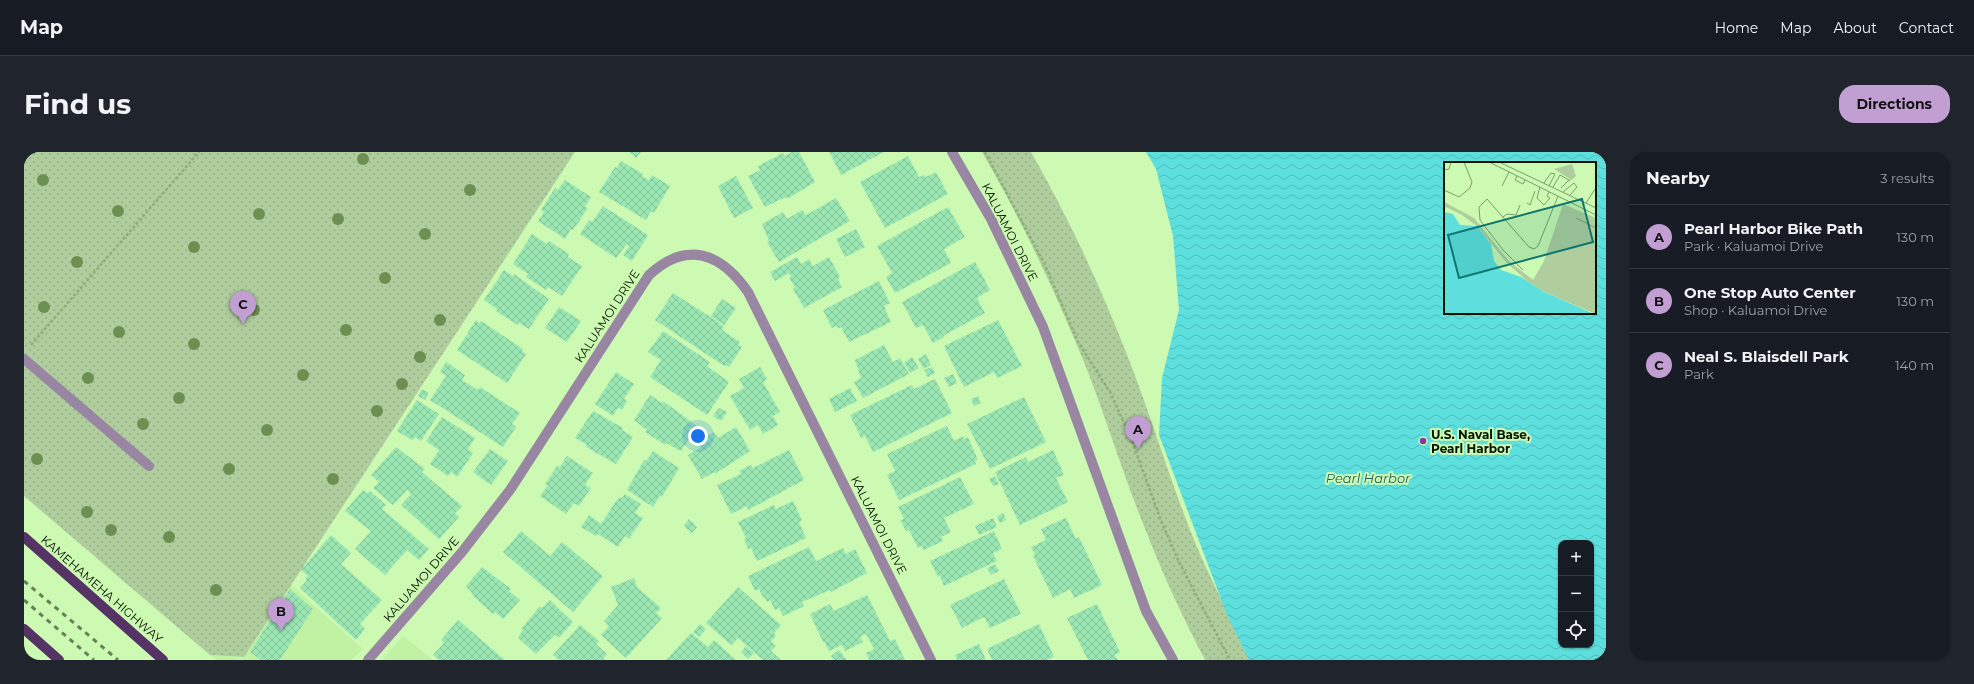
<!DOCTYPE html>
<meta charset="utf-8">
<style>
:root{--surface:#171b24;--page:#20242c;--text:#f1f3f6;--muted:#9ea1a6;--line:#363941;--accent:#c19fd3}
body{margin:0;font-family:Montserrat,sans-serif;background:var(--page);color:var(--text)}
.controls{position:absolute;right:12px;bottom:12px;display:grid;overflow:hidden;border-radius:8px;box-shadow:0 1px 3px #0004}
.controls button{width:36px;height:36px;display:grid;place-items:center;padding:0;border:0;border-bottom:1px solid var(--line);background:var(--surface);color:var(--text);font:20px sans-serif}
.you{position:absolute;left:674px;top:284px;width:14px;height:14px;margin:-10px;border:3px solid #fff;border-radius:50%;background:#1a73e8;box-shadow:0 0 0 6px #1a73e833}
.badge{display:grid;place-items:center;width:26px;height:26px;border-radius:50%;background:var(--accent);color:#111;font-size:13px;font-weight:700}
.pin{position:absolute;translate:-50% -33px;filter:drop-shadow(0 1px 2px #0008)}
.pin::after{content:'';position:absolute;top:21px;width:14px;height:12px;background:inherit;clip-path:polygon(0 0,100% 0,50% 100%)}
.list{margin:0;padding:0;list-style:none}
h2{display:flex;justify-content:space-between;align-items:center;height:52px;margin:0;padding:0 16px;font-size:17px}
h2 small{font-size:13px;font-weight:400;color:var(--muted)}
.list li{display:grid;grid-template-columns:26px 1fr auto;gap:12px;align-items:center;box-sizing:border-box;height:64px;padding:0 16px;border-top:1px solid var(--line)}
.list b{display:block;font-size:15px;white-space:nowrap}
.list p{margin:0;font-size:13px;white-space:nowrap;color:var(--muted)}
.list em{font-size:13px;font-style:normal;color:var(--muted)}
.icon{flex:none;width:22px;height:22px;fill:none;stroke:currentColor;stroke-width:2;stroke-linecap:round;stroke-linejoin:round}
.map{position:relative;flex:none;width:1582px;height:508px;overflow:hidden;border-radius:16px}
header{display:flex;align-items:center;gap:24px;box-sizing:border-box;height:56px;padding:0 20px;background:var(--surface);border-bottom:1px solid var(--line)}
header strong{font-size:19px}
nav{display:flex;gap:22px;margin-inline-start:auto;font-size:14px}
.intro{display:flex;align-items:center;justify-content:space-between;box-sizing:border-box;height:96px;padding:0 24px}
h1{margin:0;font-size:28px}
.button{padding:10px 18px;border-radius:16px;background:var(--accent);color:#111;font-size:14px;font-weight:700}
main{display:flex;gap:24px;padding:0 24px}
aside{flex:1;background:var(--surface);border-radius:16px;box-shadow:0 1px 3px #0004}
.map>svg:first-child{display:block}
.built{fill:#c1f2a3}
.park{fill:url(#park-dots)}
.water{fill:url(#water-waves);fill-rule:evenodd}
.building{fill:url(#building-cross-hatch)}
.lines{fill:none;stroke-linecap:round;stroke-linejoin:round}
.path{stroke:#8db079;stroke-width:2.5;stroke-dasharray:3 2;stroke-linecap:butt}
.lane{stroke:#9986a2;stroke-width:10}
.street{stroke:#9986a2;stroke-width:10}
.primary{stroke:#553465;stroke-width:10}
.rail{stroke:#658256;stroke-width:3;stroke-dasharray:5 5;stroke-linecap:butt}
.tree{fill:#6c9051}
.poi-dot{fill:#8638a8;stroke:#cdfab2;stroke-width:1.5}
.labels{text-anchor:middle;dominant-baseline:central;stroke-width:4;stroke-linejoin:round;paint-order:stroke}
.street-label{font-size:12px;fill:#041200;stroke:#cdfab2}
.poi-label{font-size:12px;font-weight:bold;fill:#041200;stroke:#cdfab2;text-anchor:start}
.water-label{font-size:13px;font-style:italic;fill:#275d5d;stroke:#cdfab2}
.inset-road{fill:none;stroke:#7d9d6b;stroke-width:1}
.view{fill:#0f766e;fill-opacity:0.15;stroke:#0f766e;stroke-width:2}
.inset-edge{fill:none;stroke:#041200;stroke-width:2}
</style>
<header>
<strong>Map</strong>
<nav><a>Home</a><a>Map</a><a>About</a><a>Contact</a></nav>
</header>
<div class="intro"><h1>Find us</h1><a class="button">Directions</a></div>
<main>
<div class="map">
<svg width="1582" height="508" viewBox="0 0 1582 508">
<defs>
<pattern id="park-dots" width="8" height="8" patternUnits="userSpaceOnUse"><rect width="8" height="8" fill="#b0cd9e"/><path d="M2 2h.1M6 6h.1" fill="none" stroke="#96af86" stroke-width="1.8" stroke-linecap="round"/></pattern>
<pattern id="water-waves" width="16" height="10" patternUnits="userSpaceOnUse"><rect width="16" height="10" fill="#5ddfdd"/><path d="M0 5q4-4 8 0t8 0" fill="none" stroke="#4fbebc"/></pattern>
<pattern id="building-cross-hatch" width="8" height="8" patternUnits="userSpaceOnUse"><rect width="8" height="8" fill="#9ae7b3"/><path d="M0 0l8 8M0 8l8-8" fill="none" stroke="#83c598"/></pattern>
</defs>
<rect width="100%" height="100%" fill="#cdfab2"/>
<path class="built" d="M 267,433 L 339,497 L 327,508 L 192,508 L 186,503 L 220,505 Z
M 379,484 L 409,508 L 358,508 Z"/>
<path class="park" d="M 0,0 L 551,0 L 220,505 L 186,503 L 0,344 Z
M 958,0 L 1007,0 C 1046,68 1079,140 1107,213 C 1128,268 1145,324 1166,378 C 1184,423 1206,466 1230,508 L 1181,508 C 1159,466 1139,423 1122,379 C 1100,325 1083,269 1062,215 C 1032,141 998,69 958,0 Z"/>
<path class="water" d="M 1122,0 L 1582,0 L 1582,508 L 1225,508 L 1203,463 L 1135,283 L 1138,226 L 1155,158 L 1149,84 L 1132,17 ZM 1421,11 L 1571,11 L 1571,161 L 1421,161 ZM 1537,391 L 1567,391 L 1567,493 L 1537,493 Z"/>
<path class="building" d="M 605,0 L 617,0 L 612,6 Z
M 768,0 L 775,0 L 791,30 L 765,46 L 764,45 L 755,48 L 741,55 L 724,24 L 736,18 L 734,14 L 759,1 L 761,4 Z
M 805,0 L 860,0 L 817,23 Z
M 884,4 L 895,25 L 900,23 L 902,25 L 912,20 L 924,42 L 861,76 L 836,30 Z
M 597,9 L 619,22 L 618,24 L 625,28 L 628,23 L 646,34 L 630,61 L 627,59 L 622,68 L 575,40 L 591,15 L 593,16 Z
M 712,24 L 729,56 L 710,66 L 694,34 Z
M 541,28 L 567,45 L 561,55 L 564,56 L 549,78 L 547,77 L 541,87 L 514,69 L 520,60 L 517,58 L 531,36 L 534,38 Z
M 812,46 L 826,69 L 755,110 L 743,90 L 745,89 L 738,72 L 759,60 L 763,67 L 778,58 L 782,63 Z
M 579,54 L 624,83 L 608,109 L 599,103 L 605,94 L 603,92 L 592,106 L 556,82 L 565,68 L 568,70 Z
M 924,55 L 941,85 L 920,97 L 927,111 L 871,141 L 862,125 L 868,121 L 853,94 Z
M 832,77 L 841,95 L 821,105 L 812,87 Z
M 508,82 L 523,92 L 525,89 L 545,102 L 544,105 L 558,114 L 538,144 L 524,135 L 522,138 L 502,125 L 504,122 L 489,112 Z
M 773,105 L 777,112 L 785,107 L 789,114 L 805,105 L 816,125 L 814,127 L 818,135 L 780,156 L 769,137 L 771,135 L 765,126 L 767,125 L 765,121 L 751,129 L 746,120 Z
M 951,110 L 966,138 L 953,146 L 961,161 L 919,184 L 920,185 L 909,191 L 899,173 L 892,176 L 878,150 Z
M 480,118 L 489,124 L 490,122 L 525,147 L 505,177 L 495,171 L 494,173 L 472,159 L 473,157 L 460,148 Z
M 855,129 L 866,151 L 860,154 L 867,170 L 825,190 L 817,175 L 814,177 L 812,174 L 808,176 L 799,158 Z
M 649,141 L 693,169 L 700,175 L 698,178 L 716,190 L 714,193 L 718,195 L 705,215 L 701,213 L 700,214 L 631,168 Z
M 698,147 L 712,156 L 700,173 L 687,164 Z
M 535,155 L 557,169 L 543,190 L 521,176 Z
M 452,168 L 455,171 L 457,169 L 499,197 L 498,199 L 502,202 L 483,231 L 433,198 Z
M 974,168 L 998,214 L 973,226 L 970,220 L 940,235 L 920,194 Z
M 639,179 L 686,210 L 683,214 L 705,230 L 683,263 L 626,225 L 637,208 L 624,200 Z
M 860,193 L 869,210 L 876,206 L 885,222 L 839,246 L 830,230 L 837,226 L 831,208 Z
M 902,202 L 907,213 L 900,217 L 894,207 Z
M 888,205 L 895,216 L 886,221 L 880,211 Z
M 422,210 L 441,223 L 438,228 L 454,238 L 456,235 L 496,261 L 488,272 L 492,275 L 479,295 L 406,248 L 422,224 L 416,220 Z
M 736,215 L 743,227 L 739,230 L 756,260 L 749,264 L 754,273 L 739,282 L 734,273 L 726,278 L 706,244 L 720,236 L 715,227 Z
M 908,215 L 911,221 L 904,225 L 900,218 Z
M 592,220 L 610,232 L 600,247 L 603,249 L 598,258 L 594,256 L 589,264 L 571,252 Z
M 929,222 L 933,231 L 925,235 L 920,226 Z
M 911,227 L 928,261 L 849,300 L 841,284 L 837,286 L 826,263 L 888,233 L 890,237 Z
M 826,236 L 833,249 L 811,260 L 805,247 Z
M 398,237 L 405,241 L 401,248 L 394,244 Z
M 626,243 L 638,251 L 639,249 L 673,274 L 657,299 L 642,291 L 641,293 L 621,280 L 623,278 L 610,268 Z
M 954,244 L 957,251 L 950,254 L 947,247 Z
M 1000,245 L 1022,290 L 966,317 L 943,272 Z
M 393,248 L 415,262 L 397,289 L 391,285 L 388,288 L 373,279 Z
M 695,256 L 703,260 L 697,269 L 689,264 Z
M 569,259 L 599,276 L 598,278 L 609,285 L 592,312 L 562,295 L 563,293 L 551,286 Z
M 418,265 L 451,286 L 444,297 L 449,301 L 433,325 L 427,320 L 424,324 L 406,312 L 415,298 L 402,289 Z
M 923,274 L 930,289 L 939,284 L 940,287 L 944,285 L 954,308 L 951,309 L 952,312 L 875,348 L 863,323 L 871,319 L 863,302 Z
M 712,275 L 726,299 L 691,322 L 690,320 L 678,327 L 664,303 L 676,296 L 673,290 L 690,280 L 694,286 Z
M 372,295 L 401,317 L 398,320 L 438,354 L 431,361 L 435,365 L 415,387 L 377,353 L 387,342 L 383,338 L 369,353 L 349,336 L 355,330 L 347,323 Z
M 466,297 L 484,309 L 467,333 L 449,320 Z
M 765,298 L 780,328 L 724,358 L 723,354 L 707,362 L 693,333 L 717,322 L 715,319 L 727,313 L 729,316 Z
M 1029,298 L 1040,323 L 1032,326 L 1044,350 L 996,373 L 971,320 L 1002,305 L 1004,310 Z
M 629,299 L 655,316 L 638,345 L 636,344 L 629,355 L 603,338 L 620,308 L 622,309 Z
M 543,304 L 569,321 L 561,333 L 567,336 L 555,354 L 550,351 L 542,362 L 516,344 L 524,333 L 521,332 L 533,314 L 536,315 Z
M 971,324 L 975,332 L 969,334 L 965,327 Z
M 936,325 L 950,352 L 920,366 L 927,380 L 917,385 L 919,389 L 900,398 L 898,394 L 894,396 L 885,378 L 882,379 L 876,368 L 880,367 L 874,355 Z
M 339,338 L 343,341 L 346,339 L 362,353 L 358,357 L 405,397 L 395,408 L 383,398 L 361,423 L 331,397 L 347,379 L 321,359 Z
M 601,342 L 617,352 L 611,361 L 619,366 L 605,387 L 601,384 L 594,395 L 574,382 L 572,384 L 557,375 L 565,363 L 577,372 L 592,349 L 596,345 L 598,346 Z
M 769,349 L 778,368 L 775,370 L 782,386 L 733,409 L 727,396 L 724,397 L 720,387 L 722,386 L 714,370 L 750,353 L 752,357 Z
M 979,361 L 982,368 L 976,371 L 973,364 Z
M 969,366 L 973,375 L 955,383 L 951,374 Z
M 1042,366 L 1052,387 L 1055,385 L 1078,433 L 1050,446 L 1046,437 L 1029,446 L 1009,404 L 1011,403 L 1007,395 L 1022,388 L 1017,377 Z
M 665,367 L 673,375 L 668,381 L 660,374 Z
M 497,379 L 526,404 L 538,390 L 579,424 L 549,460 L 479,400 Z
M 970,379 L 978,397 L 969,401 L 973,409 L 920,434 L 916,424 L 914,425 L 906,409 Z
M 307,383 L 327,401 L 317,412 L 358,448 L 336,472 L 341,477 L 332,488 L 276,436 L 283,428 L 281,427 L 284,424 L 277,418 Z
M 785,395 L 792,409 L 819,396 L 822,402 L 831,397 L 843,421 L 807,440 L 806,438 L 778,450 L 780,454 L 759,464 L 755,456 L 751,458 L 746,448 L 743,450 L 740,445 L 739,445 L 735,437 L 731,439 L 724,424 Z
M 971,412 L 975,419 L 967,423 L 963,416 Z
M 458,415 L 487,437 L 485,439 L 496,448 L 479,467 L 471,460 L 469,462 L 448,443 L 449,442 L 442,434 Z
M 610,426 L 613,435 L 637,456 L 632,461 L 638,466 L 602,506 L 577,483 L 585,474 L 580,469 L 594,453 L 587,435 Z
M 980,427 L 997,462 L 966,476 L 960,465 L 938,476 L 926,453 Z
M 714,435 L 757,473 L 750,481 L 752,483 L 747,490 L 752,494 L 747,499 L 757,508 L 739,508 L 714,486 L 707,493 L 682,471 Z
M 266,437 L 289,457 L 256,508 L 237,508 L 226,500 Z
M 843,443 L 866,489 L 871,487 L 881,508 L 845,508 L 842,501 L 850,497 L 842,482 L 836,485 L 839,490 L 821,499 L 818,493 L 805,499 L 800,489 L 799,490 L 786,462 L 806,452 L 810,459 Z
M 526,448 L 549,470 L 535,486 L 531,483 L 512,502 L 494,486 L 499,477 L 498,476 L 516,454 L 518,456 Z
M 1073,452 L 1096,500 L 1091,503 L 1094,508 L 1064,508 L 1043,466 Z
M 434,468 L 481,508 L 415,508 L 409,503 L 420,491 L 417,488 Z
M 676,472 L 682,477 L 675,485 L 669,480 Z
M 1015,472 L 1030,505 L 1023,508 L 968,508 L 963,497 Z
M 556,473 L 575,489 L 572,492 L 583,502 L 579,507 L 581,508 L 535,508 L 529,503 Z
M 667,481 L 684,495 L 690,488 L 712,508 L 642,508 Z
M 955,492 L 962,508 L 933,508 L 931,503 Z
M 722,494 L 730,501 L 724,507 L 717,500 Z
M 815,498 L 823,508 L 810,508 L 807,504 Z"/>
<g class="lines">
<path class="path" d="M 961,0 L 1021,113 L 1054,190 L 1086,240 L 1108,289 L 1138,371 L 1155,410 L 1206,508
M 7,193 L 175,0"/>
<path class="lane" d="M 0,207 L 125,314"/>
<path class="street" d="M 928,0 L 967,67 L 1019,175 L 1122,459 L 1149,508
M 344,508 L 438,400 L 486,338 L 625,123 C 663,88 697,101 724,140 L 907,508"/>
<path class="primary" d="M 0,385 L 139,508
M 0,477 L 35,508"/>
<path class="rail" d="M 0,429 L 94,508
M 0,448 L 70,508"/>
</g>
<g class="tree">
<circle cx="339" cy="7" r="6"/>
<circle cx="19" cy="28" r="6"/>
<circle cx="446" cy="38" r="6"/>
<circle cx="94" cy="59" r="6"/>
<circle cx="235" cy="62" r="6"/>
<circle cx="314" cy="67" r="6"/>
<circle cx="401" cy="82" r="6"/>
<circle cx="170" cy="95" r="6"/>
<circle cx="53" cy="110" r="6"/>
<circle cx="361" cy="126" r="6"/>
<circle cx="20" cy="155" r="6"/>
<circle cx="230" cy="158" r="6"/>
<circle cx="416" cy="168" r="6"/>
<circle cx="322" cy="178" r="6"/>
<circle cx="95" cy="180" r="6"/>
<circle cx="170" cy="192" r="6"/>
<circle cx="396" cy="205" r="6"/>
<circle cx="279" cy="223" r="6"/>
<circle cx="64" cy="226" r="6"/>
<circle cx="378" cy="232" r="6"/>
<circle cx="155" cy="246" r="6"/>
<circle cx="353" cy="259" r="6"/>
<circle cx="119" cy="272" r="6"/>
<circle cx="243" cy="278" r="6"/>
<circle cx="13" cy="307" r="6"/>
<circle cx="205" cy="317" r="6"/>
<circle cx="309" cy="327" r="6"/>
<circle cx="63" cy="360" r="6"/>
<circle cx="87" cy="378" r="6"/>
<circle cx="145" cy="385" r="6"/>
<circle cx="192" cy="438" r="6"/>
</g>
<circle class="poi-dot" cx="1399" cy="289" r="4"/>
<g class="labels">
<g class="street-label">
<text transform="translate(986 80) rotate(63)">KALUAMOI DRIVE</text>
<text transform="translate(583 164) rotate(-57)">KALUAMOI DRIVE</text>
<text transform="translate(855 373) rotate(63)">KALUAMOI DRIVE</text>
<text transform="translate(397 427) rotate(-49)">KALUAMOI DRIVE</text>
<text transform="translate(78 437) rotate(41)">KAMEHAMEHA HIGHWAY</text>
</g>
<g class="poi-label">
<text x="1407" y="282">U.S. Naval Base,<tspan x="1407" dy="14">Pearl Harbor</tspan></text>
</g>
<g class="water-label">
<text x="1344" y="326">Pearl Harbor</text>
</g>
</g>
<g transform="translate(1420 10)">
<rect width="152" height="152" fill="#cdfab2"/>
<path d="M 128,2 L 132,14 L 124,21 L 126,17 L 110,7 Z" fill="#b0cd9e"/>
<path d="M 0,40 L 30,56 L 65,99 L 89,118 L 100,99 L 119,42 L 152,56 L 152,152 L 98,129 L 83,119 L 62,100 L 33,64 L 18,53 L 0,44 Z" fill="#b0cd9e"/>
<path d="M 0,50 L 9,52 L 16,63 L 33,64 L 47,82 L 50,99 L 57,108 L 77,115 L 98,129 L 150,152 L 0,152 Z" fill="#5ddfdd"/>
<path class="inset-road" d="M 45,0 L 152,53M 55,0 L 152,46M 0,8 L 5,7 L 7,0M 73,14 L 71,18 L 79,22 L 81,18M 100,21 L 107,11 L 111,12 L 105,24M 58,24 L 65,10M 96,25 L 93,36 L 100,43 L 106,36 L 103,34 L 105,30M 109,25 L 116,13 L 125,18 L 117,26M 0,28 L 15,35 L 26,26 L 28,20 L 20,0M 119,30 L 130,21 L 133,25 L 126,33M 83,41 L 86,43 L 91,29M 142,41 L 151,27M 59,55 L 63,52 L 72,53 L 76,43M 132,56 L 152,66M 79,108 L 59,88 L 36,58 L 35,45 L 43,37 L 85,85 L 90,87 L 94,84 L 114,34"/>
<path class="view" d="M 138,37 L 149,80 L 15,116 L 4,73 Z"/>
<rect width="152" height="152" class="inset-edge"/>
</g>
</svg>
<div class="controls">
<button>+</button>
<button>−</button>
<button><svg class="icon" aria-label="locate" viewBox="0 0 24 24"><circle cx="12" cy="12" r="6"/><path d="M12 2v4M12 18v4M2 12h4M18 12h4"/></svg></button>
</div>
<div class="you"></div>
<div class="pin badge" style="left:1114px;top:297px">A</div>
<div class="pin badge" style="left:257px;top:479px">B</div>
<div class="pin badge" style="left:219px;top:172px">C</div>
</div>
<aside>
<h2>Nearby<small>3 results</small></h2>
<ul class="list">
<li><span class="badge">A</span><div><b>Pearl Harbor Bike Path</b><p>Park · Kaluamoi Drive</p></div><em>130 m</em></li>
<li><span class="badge">B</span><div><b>One Stop Auto Center</b><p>Shop · Kaluamoi Drive</p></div><em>130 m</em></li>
<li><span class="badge">C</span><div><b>Neal S. Blaisdell Park</b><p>Park</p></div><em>140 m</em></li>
</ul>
</aside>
</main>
